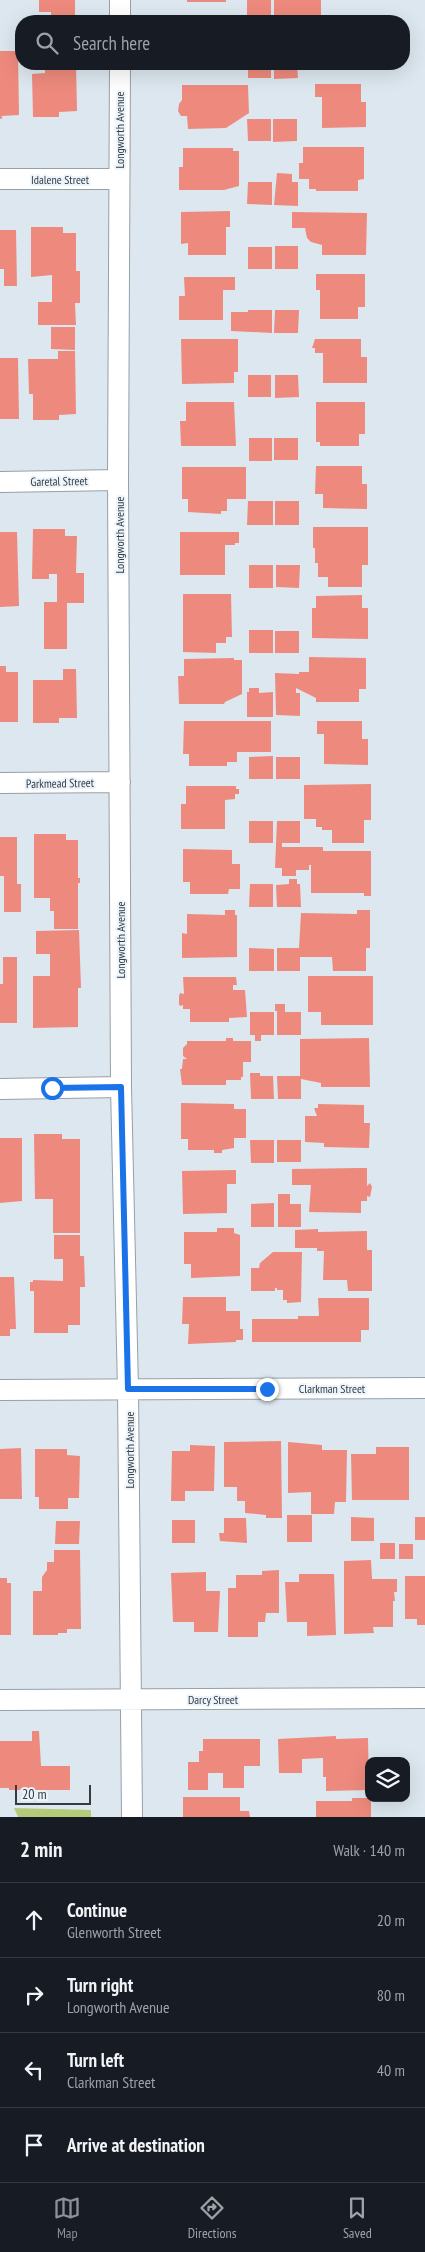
<!DOCTYPE html>
<meta charset="utf-8">
<style>
:root{--surface:#171b24;--page:#20242c;--text:#f1f3f6;--muted:#9ea1a6;--line:#363941;--accent:#8c9099}
body{margin:0;font-family:"PT Sans Narrow",sans-serif;background:var(--page);color:var(--text)}
.controls{position:absolute;right:15px;bottom:15px;display:grid;overflow:hidden;border-radius:10px;box-shadow:0 5px 20px #0002}
.controls button{width:45px;height:45px;display:grid;place-items:center;padding:0;border:0;border-bottom:1px solid var(--line);background:var(--surface);color:var(--text);font:25px sans-serif}
.scale{position:absolute;left:15px;bottom:12px;width:76px;box-sizing:border-box;padding-left:5px;border:2px solid #373b3e;border-top:0;font-size:14px;line-height:18px;white-space:nowrap;color:#373b3e;-webkit-text-stroke:4px #ebf4fd;paint-order:stroke}
.stop{position:absolute;width:15px;height:15px;margin:-11px;border:4px solid #1a73e8;border-radius:50%;background:#fff}
.stop.end{background:#1a73e8;border-color:#fff;box-shadow:0 1px 5px #0008}
.list{margin:0;padding:0;list-style:none}
h2{display:flex;justify-content:space-between;align-items:center;height:65px;margin:0;padding:0 20px;font-size:21px}
h2 small{font-size:16px;font-weight:400;color:var(--muted)}
.list li{display:grid;grid-template-columns:32px 1fr auto;gap:15px;align-items:center;box-sizing:border-box;height:75px;padding:0 20px;border-top:1px solid var(--line)}
.list b{display:block;font-size:19px;white-space:nowrap}
.list p{margin:0;font-size:16px;white-space:nowrap;color:var(--muted)}
.list em{font-size:16px;font-style:normal;color:var(--muted)}
.icon{flex:none;width:28px;height:28px;fill:none;stroke:currentColor;stroke-width:2;stroke-linecap:round;stroke-linejoin:round}
.map{position:relative;flex:none;width:425px;height:1817px;overflow:hidden}
.search{position:absolute;background:var(--surface);box-shadow:0 5px 20px #0002;left:15px;right:15px;top:15px;height:55px;display:flex;align-items:center;gap:12px;box-sizing:border-box;padding:0 18px;border-radius:20px;color:var(--muted);font-size:19px}
.sheet{height:365px;background:var(--surface)}
nav{display:flex;justify-content:space-around;align-items:center;box-sizing:border-box;height:70px;border-top:1px solid var(--line);background:var(--surface);font-size:14px;color:var(--muted)}
nav a{display:grid;justify-items:center;gap:2px}
nav .on{color:var(--accent)}
.map>svg:first-child{display:block}
.green{fill:#b6cb7a}
.building{fill:#ee8a7d}
.lines{fill:none;stroke-linecap:round;stroke-linejoin:round}
.minor-casing{stroke:#97a0a7;stroke-width:22}
.minor{stroke:#fff;stroke-width:20}
.route{stroke:#1a73e8;stroke-width:6}
.labels{text-anchor:middle;dominant-baseline:central;stroke-width:4;stroke-linejoin:round;paint-order:stroke}
.street-label{font-size:12px;fill:#373b3e;stroke:#ebf4fd}
</style>
<div class="map">
<svg width="425" height="1817" viewBox="0 0 425 1817">
<rect width="100%" height="100%" fill="#dde7ef"/>
<path class="green" d="M 14,1808 L 91,1810 L 91,1817 L 18,1817 Z"/>
<path class="building" d="M 39,0 L 75,0 L 75,18 L 51,18 L 51,12 L 39,12 Z
M 187,0 L 226,0 L 226,2 L 187,2 Z
M 247,0 L 271,0 L 271,16 L 247,16 Z
M 274,0 L 321,0 L 321,15 L 274,15 Z
M 0,51 L 18,51 L 19,115 L 1,116 L 3,118 L 0,119 Z
M 45,64 L 76,64 L 77,111 L 59,112 L 59,117 L 33,117 L 32,74 L 45,73 Z
M 179,64 L 223,64 L 223,68 L 179,68 Z
M 248,64 L 271,64 L 271,78 L 248,78 Z
M 274,64 L 297,64 L 298,78 L 274,79 Z
M 315,84 L 361,84 L 361,102 L 366,102 L 366,127 L 322,128 L 322,97 L 315,97 Z
M 182,85 L 248,85 L 249,113 L 226,128 L 188,129 L 187,116 L 181,116 L 178,111 L 179,104 L 182,100 Z
M 247,119 L 271,119 L 271,141 L 248,141 Z
M 273,119 L 297,119 L 297,141 L 273,142 Z
M 303,147 L 364,147 L 364,179 L 358,180 L 358,191 L 316,191 L 316,189 L 309,189 L 309,179 L 299,179 L 299,163 L 303,163 Z
M 183,148 L 233,148 L 233,151 L 239,151 L 239,186 L 224,190 L 179,190 L 179,167 L 183,167 Z
M 277,173 L 292,174 L 292,182 L 298,182 L 298,206 L 274,205 Z
M 248,182 L 272,182 L 272,205 L 247,204 Z
M 230,211 L 230,227 L 226,227 L 226,255 L 188,255 L 188,243 L 181,244 L 181,212 Z
M 292,212 L 367,213 L 366,255 L 322,255 L 322,245 L 311,242 L 307,238 L 305,228 L 292,228 Z
M 31,227 L 63,227 L 63,233 L 76,233 L 76,271 L 80,271 L 80,303 L 75,303 L 76,325 L 38,325 L 38,302 L 52,302 L 52,275 L 31,277 Z
M 0,230 L 16,230 L 17,286 L 4,286 L 4,269 L 0,269 Z
M 275,246 L 298,246 L 298,269 L 275,269 Z
M 248,247 L 272,247 L 272,269 L 248,269 Z
M 316,274 L 365,274 L 365,307 L 358,307 L 358,319 L 320,319 L 320,290 L 316,290 Z
M 184,277 L 235,277 L 235,290 L 223,290 L 223,320 L 179,320 L 179,296 L 185,296 Z
M 248,310 L 272,310 L 272,333 L 231,331 L 231,312 L 248,312 Z
M 275,310 L 299,310 L 298,333 L 274,333 Z
M 51,327 L 75,327 L 75,350 L 51,349 Z
M 181,339 L 238,339 L 238,372 L 234,372 L 234,383 L 182,384 Z
M 315,339 L 361,339 L 361,357 L 367,357 L 367,383 L 323,383 L 323,353 L 315,353 L 315,348 L 312,348 Z
M 58,351 L 75,351 L 76,414 L 59,415 L 59,420 L 33,420 L 33,394 L 29,394 L 28,359 L 58,359 Z
M 0,358 L 18,358 L 19,419 L 0,419 Z
M 248,375 L 271,375 L 271,397 L 248,397 Z
M 275,375 L 298,375 L 299,397 L 275,398 Z
M 186,402 L 234,402 L 236,446 L 181,446 L 180,421 L 186,421 Z
M 316,402 L 365,402 L 365,434 L 359,434 L 359,446 L 320,446 L 320,442 L 316,442 Z
M 249,438 L 272,438 L 272,461 L 249,461 Z
M 274,438 L 298,438 L 298,460 L 274,460 Z
M 316,466 L 362,466 L 362,484 L 367,484 L 367,509 L 323,508 L 323,494 L 315,494 Z
M 182,467 L 246,467 L 246,499 L 227,499 L 227,511 L 221,511 L 221,514 L 188,512 L 188,499 L 182,499 Z
M 248,501 L 273,501 L 273,525 L 247,525 Z
M 275,501 L 299,501 L 299,525 L 275,525 Z
M 313,527 L 368,527 L 368,565 L 362,565 L 362,587 L 328,587 L 328,577 L 318,577 L 318,563 L 315,563 L 315,548 L 313,548 Z
M 33,529 L 65,529 L 65,536 L 77,536 L 76,573 L 84,573 L 84,603 L 67,603 L 67,649 L 44,649 L 44,602 L 57,602 L 57,574 L 49,574 L 49,579 L 32,579 Z
M 0,532 L 17,532 L 19,606 L 0,607 Z
M 180,532 L 239,532 L 239,543 L 235,543 L 235,545 L 225,545 L 225,575 L 180,575 Z
M 249,565 L 273,565 L 273,588 L 249,588 Z
M 276,565 L 300,565 L 299,588 L 276,587 Z
M 183,594 L 231,594 L 232,637 L 226,637 L 226,643 L 216,643 L 216,653 L 183,652 Z
M 362,595 L 362,608 L 368,608 L 368,639 L 312,638 L 312,608 L 316,608 L 316,596 Z
M 249,630 L 273,630 L 273,653 L 249,653 Z
M 275,631 L 299,631 L 299,653 L 275,653 Z
M 309,657 L 366,658 L 366,689 L 359,689 L 359,702 L 316,702 L 316,698 L 296,688 L 296,693 L 300,693 L 300,716 L 276,715 L 275,673 L 299,674 L 299,672 L 309,672 Z
M 234,658 L 234,660 L 242,660 L 242,694 L 225,702 L 224,704 L 179,704 L 178,676 L 184,676 L 184,659 Z
M 0,666 L 6,666 L 6,672 L 18,672 L 18,722 L 0,722 Z
M 63,669 L 76,669 L 77,718 L 59,718 L 59,723 L 33,723 L 33,680 L 63,680 Z
M 249,688 L 259,688 L 259,693 L 273,692 L 273,717 L 247,717 L 247,692 L 249,692 Z
M 184,721 L 271,721 L 271,752 L 237,752 L 237,762 L 227,762 L 227,766 L 189,766 L 189,754 L 183,754 Z
M 317,721 L 362,721 L 362,739 L 368,739 L 368,765 L 324,764 L 324,734 L 317,734 Z
M 273,756 L 273,779 L 249,779 L 249,757 Z
M 276,757 L 300,757 L 300,779 L 276,779 Z
M 371,784 L 371,820 L 364,820 L 364,843 L 332,843 L 332,830 L 322,830 L 322,827 L 316,827 L 316,819 L 304,819 L 304,785 Z
M 186,786 L 236,786 L 236,789 L 239,789 L 239,794 L 235,794 L 235,799 L 225,800 L 225,829 L 181,829 L 181,804 L 186,804 Z
M 249,821 L 273,821 L 273,843 L 249,843 Z
M 277,821 L 300,821 L 300,843 L 282,843 L 282,847 L 323,847 L 323,851 L 371,851 L 371,896 L 364,896 L 364,893 L 311,893 L 311,865 L 309,865 L 309,870 L 296,870 L 296,876 L 282,876 L 282,868 L 275,868 Z
M 34,834 L 66,834 L 66,840 L 78,840 L 78,878 L 80,878 L 80,883 L 78,883 L 78,929 L 54,929 L 54,911 L 50,911 L 50,898 L 34,898 Z
M 0,837 L 17,837 L 17,884 L 21,884 L 21,912 L 4,912 L 4,876 L 0,876 Z
M 183,849 L 232,850 L 232,864 L 240,864 L 240,889 L 229,889 L 228,894 L 190,894 L 190,882 L 183,882 Z
M 289,879 L 297,879 L 297,884 L 300,884 L 301,907 L 277,907 L 276,885 L 289,884 Z
M 250,884 L 273,884 L 273,907 L 249,907 Z
M 225,910 L 235,910 L 235,915 L 237,915 L 237,957 L 182,958 L 182,933 L 187,934 L 187,914 L 225,915 Z
M 357,910 L 370,910 L 370,948 L 366,948 L 366,971 L 333,971 L 332,957 L 300,957 L 300,971 L 277,971 L 277,948 L 299,948 L 301,913 L 357,914 Z
M 79,930 L 81,988 L 78,988 L 78,1027 L 33,1028 L 33,976 L 50,976 L 50,954 L 36,954 L 36,931 Z
M 249,948 L 274,949 L 274,971 L 249,971 Z
M 3,957 L 17,957 L 17,1023 L 0,1023 L 0,984 L 3,984 Z
M 308,976 L 373,976 L 373,1025 L 321,1025 L 321,1012 L 308,1012 Z
M 183,977 L 236,977 L 237,985 L 233,985 L 233,990 L 245,990 L 247,1017 L 229,1018 L 229,1022 L 190,1022 L 190,1009 L 183,1009 L 183,1005 L 180,1006 L 179,1004 L 179,996 L 180,993 L 184,994 Z
M 275,1004 L 285,1004 L 285,1012 L 301,1012 L 301,1035 L 277,1035 L 277,1011 L 275,1011 Z
M 250,1012 L 274,1012 L 274,1035 L 261,1035 L 261,1041 L 255,1041 L 255,1035 L 250,1035 Z
M 226,1038 L 233,1038 L 233,1041 L 251,1041 L 251,1062 L 243,1062 L 243,1077 L 241,1077 L 241,1080 L 226,1080 L 226,1085 L 182,1085 L 180,1069 L 182,1069 L 183,1059 L 187,1059 L 183,1056 L 183,1048 L 187,1044 L 187,1041 L 226,1041 Z
M 369,1038 L 370,1087 L 321,1087 L 321,1083 L 301,1079 L 301,1099 L 278,1099 L 277,1076 L 300,1076 L 300,1039 Z
M 250,1073 L 260,1073 L 260,1076 L 273,1076 L 274,1099 L 251,1099 Z
M 181,1103 L 234,1104 L 234,1109 L 246,1109 L 246,1138 L 234,1138 L 234,1148 L 222,1150 L 222,1153 L 214,1153 L 214,1150 L 188,1150 L 188,1139 L 181,1139 Z
M 318,1104 L 364,1105 L 364,1123 L 370,1123 L 369,1148 L 324,1147 L 324,1143 L 305,1142 L 305,1116 L 317,1116 L 314,1108 L 318,1108 Z
M 34,1134 L 62,1134 L 62,1139 L 80,1139 L 80,1233 L 53,1233 L 53,1199 L 35,1199 Z
M 0,1138 L 22,1138 L 22,1201 L 0,1203 Z
M 250,1140 L 274,1140 L 274,1163 L 251,1163 Z
M 277,1140 L 301,1140 L 301,1162 L 277,1162 Z
M 359,1168 L 367,1168 L 367,1186 L 370,1183 L 372,1187 L 370,1197 L 367,1196 L 367,1201 L 361,1201 L 361,1213 L 309,1212 L 311,1185 L 292,1185 L 292,1169 Z
M 236,1170 L 236,1184 L 227,1184 L 227,1213 L 183,1214 L 182,1171 Z
M 278,1194 L 290,1194 L 290,1204 L 301,1204 L 301,1227 L 278,1227 Z
M 274,1203 L 274,1227 L 251,1227 L 251,1204 Z
M 217,1228 L 234,1228 L 234,1233 L 240,1235 L 240,1276 L 191,1278 L 191,1264 L 184,1264 L 184,1232 L 217,1232 Z
M 318,1229 L 318,1232 L 367,1231 L 367,1250 L 372,1250 L 372,1291 L 348,1291 L 347,1280 L 323,1280 L 324,1251 L 317,1251 L 317,1248 L 295,1248 L 295,1230 Z
M 54,1235 L 80,1235 L 80,1256 L 84,1256 L 85,1287 L 80,1287 L 80,1325 L 68,1325 L 68,1333 L 34,1333 L 34,1291 L 30,1291 L 30,1282 L 33,1282 L 33,1280 L 63,1281 L 63,1259 L 54,1259 Z
M 273,1252 L 302,1252 L 301,1302 L 287,1303 L 287,1300 L 283,1300 L 283,1290 L 277,1290 L 277,1288 L 275,1288 L 275,1291 L 251,1291 L 251,1268 L 259,1268 L 260,1263 Z
M 0,1277 L 14,1277 L 16,1329 L 10,1329 L 10,1336 L 0,1336 Z
M 183,1297 L 226,1297 L 226,1311 L 240,1311 L 240,1329 L 243,1329 L 243,1340 L 236,1340 L 236,1342 L 188,1344 L 189,1324 L 182,1324 Z
M 318,1298 L 369,1298 L 369,1330 L 361,1330 L 361,1342 L 252,1342 L 252,1319 L 298,1319 L 298,1316 L 319,1316 Z
M 281,1441 L 282,1518 L 266,1518 L 266,1515 L 245,1513 L 245,1501 L 237,1501 L 237,1487 L 224,1487 L 224,1442 Z
M 288,1442 L 322,1445 L 322,1450 L 347,1450 L 346,1502 L 335,1502 L 334,1514 L 311,1514 L 311,1492 L 288,1493 Z
M 190,1445 L 215,1446 L 214,1491 L 185,1491 L 185,1501 L 171,1501 L 172,1451 L 190,1451 Z
M 376,1447 L 409,1447 L 409,1500 L 352,1500 L 351,1454 L 376,1454 Z
M 21,1448 L 22,1499 L 0,1499 L 0,1449 Z
M 35,1449 L 67,1449 L 67,1455 L 80,1456 L 79,1498 L 68,1498 L 68,1509 L 39,1509 L 39,1497 L 35,1497 Z
M 287,1515 L 312,1515 L 312,1542 L 287,1542 Z
M 351,1517 L 374,1518 L 374,1541 L 351,1541 Z
M 415,1517 L 425,1517 L 425,1540 L 415,1540 Z
M 224,1518 L 246,1518 L 247,1543 L 220,1541 L 219,1533 L 224,1533 Z
M 172,1520 L 195,1520 L 195,1543 L 172,1543 Z
M 56,1521 L 80,1521 L 79,1544 L 55,1544 Z
M 380,1543 L 395,1543 L 395,1559 L 380,1559 Z
M 399,1544 L 413,1544 L 413,1559 L 399,1559 Z
M 54,1550 L 80,1550 L 81,1629 L 67,1629 L 67,1633 L 58,1633 L 58,1635 L 33,1635 L 33,1591 L 42,1591 L 42,1577 L 47,1570 L 47,1562 L 54,1562 Z
M 371,1560 L 372,1579 L 397,1579 L 397,1592 L 394,1592 L 395,1601 L 393,1601 L 393,1627 L 373,1627 L 374,1633 L 344,1634 L 344,1561 Z
M 279,1570 L 279,1613 L 266,1613 L 265,1622 L 258,1622 L 258,1637 L 228,1637 L 228,1588 L 236,1588 L 236,1575 L 262,1575 L 262,1571 Z
M 206,1572 L 206,1591 L 220,1591 L 218,1632 L 194,1632 L 194,1622 L 173,1622 L 171,1573 Z
M 299,1574 L 334,1574 L 336,1635 L 307,1636 L 307,1622 L 287,1622 L 285,1582 L 299,1582 Z
M 405,1576 L 425,1576 L 425,1625 L 417,1625 L 417,1619 L 405,1619 Z
M 0,1578 L 7,1578 L 7,1583 L 11,1583 L 11,1635 L 0,1635 Z
M 32,1731 L 39,1731 L 41,1766 L 70,1766 L 70,1790 L 9,1790 L 9,1788 L 0,1788 L 0,1741 L 32,1741 Z
M 336,1736 L 336,1739 L 368,1738 L 369,1790 L 326,1791 L 326,1777 L 323,1777 L 323,1758 L 302,1759 L 302,1773 L 279,1773 L 278,1739 Z
M 203,1739 L 260,1739 L 260,1766 L 244,1766 L 244,1788 L 223,1788 L 223,1773 L 208,1773 L 208,1790 L 188,1790 L 188,1762 L 199,1762 L 199,1751 L 203,1751 Z
M 183,1797 L 240,1797 L 240,1811 L 249,1811 L 250,1817 L 183,1817 Z
M 352,1798 L 371,1798 L 371,1817 L 316,1817 L 316,1801 L 352,1801 Z"/>
<g class="lines">
<g class="minor-casing">
<path id="minor" d="M 120,21 L 120,0
M 120,64 L 118,480 L 121,1087 L 128,1389 L 132,1817
M 0,179 L 119,179
M 0,482 L 118,480
M 0,783 L 120,782
M 0,1089 L 121,1087
M 0,1390 L 425,1388
M 0,1700 L 425,1698"/>
</g>
<use href="#minor" class="minor"/>
</g>
<g class="lines">
<path class="route" d="M 52,1088 L 121,1087 L 128,1389 L 267,1389"/>
</g>
<g class="labels">
<g class="street-label">
<text transform="translate(119 130) rotate(-90)">Longworth Avenue</text>
<text x="60" y="179">Idalene Street</text>
<text transform="translate(59 481) rotate(-1)">Garetal Street</text>
<text transform="translate(119 535) rotate(-90)">Longworth Avenue</text>
<text transform="translate(60 783) rotate(-1)">Parkmead Street</text>
<text transform="translate(120 940) rotate(-90)">Longworth Avenue</text>
<text x="332" y="1388">Clarkman Street</text>
<text transform="translate(129 1450) rotate(-90)">Longworth Avenue</text>
<text x="213" y="1699">Darcy Street</text>
</g>
</g>
</svg>
<div class="controls">
<button><svg class="icon" aria-label="layers" viewBox="0 0 24 24"><path d="M12 4l9 5-9 5-9-5zM3 14l9 5 9-5"/></svg></button>
</div>
<div class="scale">20 m</div>
<div class="stop" style="left:52px;top:1088px"></div>
<div class="stop end" style="left:267px;top:1389px"></div>
<div class="search"><svg class="icon" aria-label="search" viewBox="0 0 24 24"><circle cx="10" cy="10" r="6"/><path d="M15 15l6 6"/></svg>Search here</div>
</div>
<section class="sheet">
<h2>2 min<small>Walk · 140 m</small></h2>
<ul class="list">
<li><svg class="icon" aria-label="ahead" viewBox="0 0 24 24"><path d="M12 20V5M6 11l6-6 6 6"/></svg><div><b>Continue</b><p>Glenworth Street</p></div><em>20 m</em></li>
<li><svg class="icon" aria-label="right" viewBox="0 0 24 24"><path d="M7 20v-9h11M14 6l5 5-5 5"/></svg><div><b>Turn right</b><p>Longworth Avenue</p></div><em>80 m</em></li>
<li><svg class="icon" aria-label="left" viewBox="0 0 24 24"><path d="M17 20v-9H6M10 6l-5 5 5 5"/></svg><div><b>Turn left</b><p>Clarkman Street</p></div><em>40 m</em></li>
<li><svg class="icon" aria-label="arrive" viewBox="0 0 24 24"><path d="M6 21V4h12l-3 4 3 4H6"/></svg><div><b>Arrive at destination</b></div></li>
</ul>
</section>
<nav>
<a class="on"><svg class="icon" aria-label="map" viewBox="0 0 24 24"><path d="M3 6l6-2 6 2 6-2v14l-6 2-6-2-6 2zM9 4v14M15 6v14"/></svg>Map</a>
<a><svg class="icon" aria-label="directions" viewBox="0 0 24 24"><path d="M12 3l9 9-9 9-9-9zM9 14v-3h6M13 9l2 2-2 2"/></svg>Directions</a>
<a><svg class="icon" aria-label="saved" viewBox="0 0 24 24"><path d="M7 4h10v16l-5-4-5 4z"/></svg>Saved</a>
</nav>
